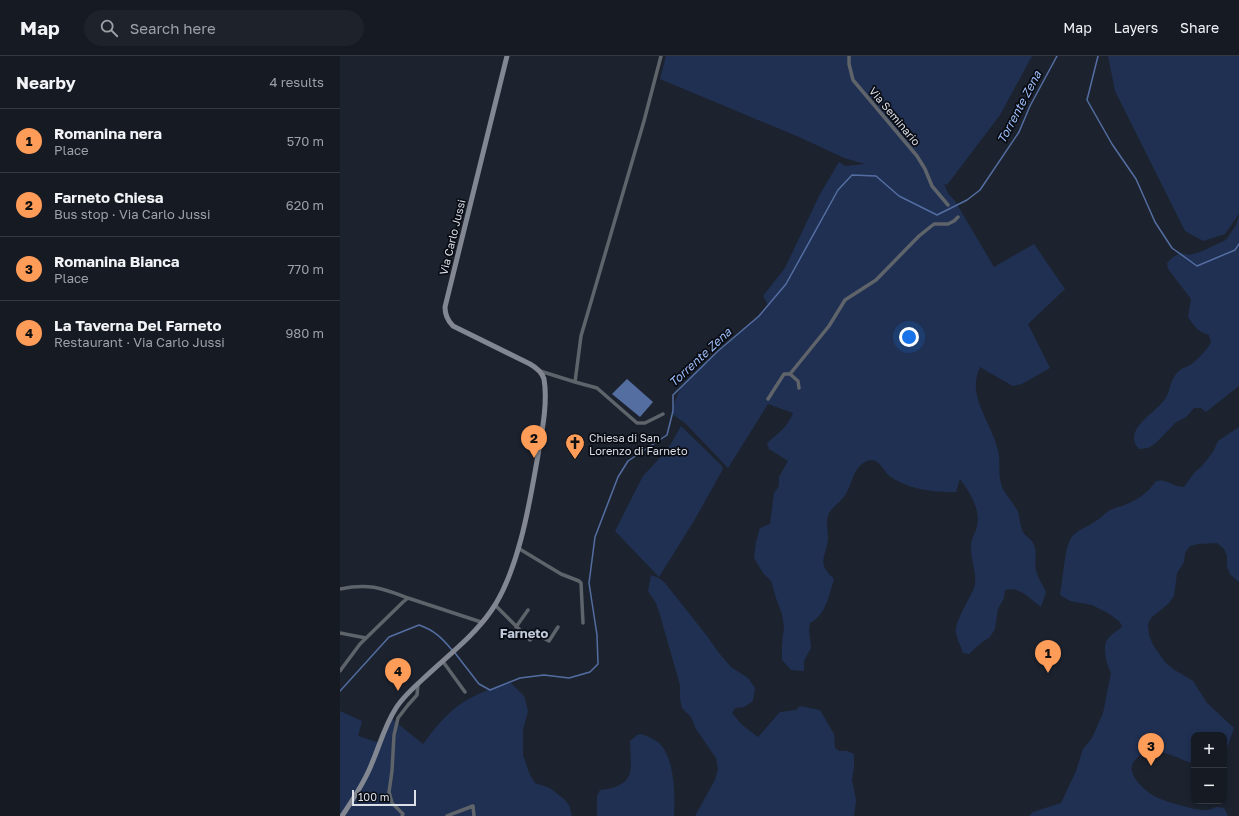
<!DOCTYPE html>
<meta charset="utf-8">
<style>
:root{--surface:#151a23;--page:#1e232b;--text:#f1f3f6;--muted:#9da1a6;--line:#343841;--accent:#fe9c58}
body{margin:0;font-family:"Golos Text",sans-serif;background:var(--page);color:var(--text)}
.controls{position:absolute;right:12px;bottom:12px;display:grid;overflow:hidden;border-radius:8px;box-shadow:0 2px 6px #0003}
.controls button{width:36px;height:36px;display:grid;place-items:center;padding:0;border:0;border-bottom:1px solid var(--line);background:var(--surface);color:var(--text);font:20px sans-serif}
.scale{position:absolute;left:12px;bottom:10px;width:64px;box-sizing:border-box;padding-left:4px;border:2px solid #dbdfe8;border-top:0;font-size:11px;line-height:14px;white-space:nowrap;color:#dbdfe8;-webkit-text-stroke:3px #090c12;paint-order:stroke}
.you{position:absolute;left:569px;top:281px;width:14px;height:14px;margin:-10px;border:3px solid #fff;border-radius:50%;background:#1a73e8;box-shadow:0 0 0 6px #1a73e833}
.badge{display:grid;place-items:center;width:26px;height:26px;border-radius:50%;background:var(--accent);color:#111;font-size:13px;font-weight:700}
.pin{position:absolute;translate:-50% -33px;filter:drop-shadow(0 1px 2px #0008)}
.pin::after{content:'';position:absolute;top:21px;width:14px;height:12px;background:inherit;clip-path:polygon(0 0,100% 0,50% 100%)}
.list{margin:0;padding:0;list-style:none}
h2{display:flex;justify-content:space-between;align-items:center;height:52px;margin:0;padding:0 16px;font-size:17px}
h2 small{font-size:13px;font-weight:400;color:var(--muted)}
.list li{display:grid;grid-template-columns:26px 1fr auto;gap:12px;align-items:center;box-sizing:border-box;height:64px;padding:0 16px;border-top:1px solid var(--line)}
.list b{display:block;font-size:15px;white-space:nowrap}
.list p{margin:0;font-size:13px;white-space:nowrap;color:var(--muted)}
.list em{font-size:13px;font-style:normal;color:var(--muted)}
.icon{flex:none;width:22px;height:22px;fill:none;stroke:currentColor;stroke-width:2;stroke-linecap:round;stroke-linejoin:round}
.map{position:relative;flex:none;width:899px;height:760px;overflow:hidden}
header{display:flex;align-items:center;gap:24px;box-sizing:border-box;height:56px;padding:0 20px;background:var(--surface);border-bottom:1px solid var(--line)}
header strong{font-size:19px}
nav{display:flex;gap:22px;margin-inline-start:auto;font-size:14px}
.search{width:280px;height:36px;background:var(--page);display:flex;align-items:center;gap:10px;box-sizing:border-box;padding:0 14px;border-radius:22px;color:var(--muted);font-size:15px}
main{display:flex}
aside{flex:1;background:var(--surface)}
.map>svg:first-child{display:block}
.green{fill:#203052}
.water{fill:#546ea2}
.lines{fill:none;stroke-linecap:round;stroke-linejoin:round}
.stream{stroke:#546ea2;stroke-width:1.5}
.street{stroke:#5f636a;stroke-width:3.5}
.secondary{stroke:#828792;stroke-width:5}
.labels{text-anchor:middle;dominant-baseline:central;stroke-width:3.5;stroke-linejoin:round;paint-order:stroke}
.street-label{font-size:11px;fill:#dbdfe8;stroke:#090c12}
.poi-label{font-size:11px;fill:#dbdfe8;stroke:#090c12;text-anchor:start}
.water-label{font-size:12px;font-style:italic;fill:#9fbefc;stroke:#090c12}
.quarter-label{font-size:13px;font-weight:bold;fill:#c1cadb;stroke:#090c12}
</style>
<header>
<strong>Map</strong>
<div class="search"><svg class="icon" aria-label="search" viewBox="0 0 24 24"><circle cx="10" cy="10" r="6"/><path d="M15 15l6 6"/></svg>Search here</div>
<nav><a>Map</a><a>Layers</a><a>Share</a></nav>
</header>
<main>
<aside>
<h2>Nearby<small>4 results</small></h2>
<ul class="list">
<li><span class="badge">1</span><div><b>Romanina nera</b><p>Place</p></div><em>570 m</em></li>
<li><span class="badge">2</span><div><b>Farneto Chiesa</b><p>Bus stop · Via Carlo Jussi</p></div><em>620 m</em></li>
<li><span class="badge">3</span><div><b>Romanina Bianca</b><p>Place</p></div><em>770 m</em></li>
<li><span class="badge">4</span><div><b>La Taverna Del Farneto</b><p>Restaurant · Via Carlo Jussi</p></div><em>980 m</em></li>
</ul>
</aside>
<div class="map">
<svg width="899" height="760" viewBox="0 0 899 760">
<rect width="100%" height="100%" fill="#1c232f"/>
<path class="green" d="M 326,0 L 692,0 L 660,59 L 607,129 L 604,128 L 608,137 L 615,145 L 654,211 L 694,188 L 725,233 L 688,268 L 710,312 L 682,328 L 673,330 L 650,317 L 640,311 C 637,318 635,326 636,334 C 639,357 656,377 659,400 C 660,411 658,423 663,433 C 667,441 674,447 678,456 C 680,463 680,470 683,476 C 686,481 691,483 693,487 C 698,495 694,506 696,514 C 698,523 703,529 706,536 L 701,551 C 689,542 680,530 665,534 L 664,542 L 658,553 L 655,573 L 650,581 L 641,587 L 629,598 L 623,597 C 621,590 617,583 616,577 C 614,567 630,542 634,532 C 638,518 631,506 631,493 C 631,480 635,480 637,470 C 641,453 629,435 620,423 L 616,436 C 594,436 570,434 551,421 C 544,417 541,404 531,404 C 527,404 521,408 518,412 C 512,419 511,431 505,439 C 501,446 490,452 488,460 C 486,467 488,475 488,482 C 487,501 475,506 494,523 C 489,539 486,559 470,567 L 469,573 L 471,592 L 464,605 L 464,615 L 451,614 L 442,604 L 442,589 L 444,570 L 442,558 L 436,542 L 431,525 L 423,517 L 414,502 L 416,486 L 420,472 L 430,468 L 434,437 L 439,430 L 439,421 L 448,405 L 429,393 L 427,387 C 438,377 447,372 453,357 L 428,348 L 388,412 L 345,367 L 332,358 C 334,345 338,336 345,326 L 421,258 L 428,249 L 423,240 L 445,212 L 480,138 L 499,106 L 505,110 L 525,108 L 504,102 L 459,81 L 320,23 Z
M 768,0 L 899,0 L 899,158 L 885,178 L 863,185 L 845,175 L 775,35 Z
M 899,160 L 899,330 L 866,356 L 861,352 L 854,352 L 846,361 L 835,367 L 816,387 L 808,392 L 799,393 C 781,374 816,357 825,343 C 830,336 830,325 836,318 C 843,310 847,312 853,307 C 860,301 867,294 871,286 L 869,279 C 858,276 854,270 848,261 L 851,243 L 828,213 L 827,207 L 833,201 L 841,197 L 849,199 L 860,196 L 886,184 L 896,169 Z
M 341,370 L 381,409 L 383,413 L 355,463 L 319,521 L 275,475 L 303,420 L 328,393 Z
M 899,371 L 899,526 L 890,518 L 887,511 L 887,500 L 884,493 L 877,487 L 858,488 L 850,490 L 845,497 L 844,506 L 837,517 L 834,540 L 828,548 L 811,562 L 808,568 L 809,579 L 813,589 L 825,606 L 833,613 L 853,625 L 867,647 L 894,672 L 884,701 L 884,679 L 854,679 L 854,708 C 840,703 823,693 807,696 C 803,696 800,699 797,702 C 781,715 805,735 816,741 C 826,746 857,755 867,754 C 876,753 872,749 884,752 L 888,760 L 689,760 L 693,756 L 721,747 L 736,715 L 743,693 L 752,682 L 763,657 L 771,617 C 767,610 762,591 767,584 C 770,579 777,575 782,571 L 780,566 L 768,557 L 752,549 L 730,545 L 720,539 C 723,525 724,494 731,482 C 737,473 748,471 756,465 C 761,462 765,457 770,454 C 774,452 778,451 782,450 C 796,445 808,437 816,425 C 828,422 831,431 844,431 L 854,417 L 862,410 L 873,396 L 878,385 Z
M 311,519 L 319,522 L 325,527 L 367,580 L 379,597 L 391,611 L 408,622 L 415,632 L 413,645 L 404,651 L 395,652 L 392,657 L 402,669 L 418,681 L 440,656 L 456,654 L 460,650 L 480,654 L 494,678 L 495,692 L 499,695 L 507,695 L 514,698 L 514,711 L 512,724 L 516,744 L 514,760 L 355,760 L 375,724 L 378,713 L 376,702 L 356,673 L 351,661 L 342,652 L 340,643 L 340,629 L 320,559 L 316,547 L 308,535 Z
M 169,625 L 184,640 L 186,647 L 188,655 L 183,674 L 183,699 L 190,719 L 195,727 L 210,732 L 224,743 L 229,749 L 232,760 L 0,760 L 0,655 L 22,665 L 18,680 L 40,687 L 52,663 L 83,688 C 92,676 102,663 114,653 C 129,640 151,633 169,625 Z
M 302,678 C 308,681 317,684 321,689 C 335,706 335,739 334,760 L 257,760 L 257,740 L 260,734 C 271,733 286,730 290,717 C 292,711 290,693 290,685 L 297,679 Z"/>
<path class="water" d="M 287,323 L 313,346 L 300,361 L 272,338 Z"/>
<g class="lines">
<path class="stream" d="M 758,0 L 747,44 L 772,88 L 796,123 L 815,166 L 832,192 L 857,210 L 895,194 L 899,188
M 115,597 L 139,628 L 150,634 L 180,622 L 204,619 L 229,622 L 250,616 L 258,608 L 257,579 L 249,527 L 255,481 L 278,421 L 288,405 L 327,379 L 333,355 L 333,339 L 378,295 L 419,260 L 446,228 L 498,134 L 512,119 L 536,120 L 559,140 L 597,159 L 627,144 L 640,134 L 679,76 L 690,50 L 717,0
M 0,635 L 49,581 L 79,569 C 94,574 102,582 112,594"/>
<path class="street" d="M 509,0 L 509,8 L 513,24 L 577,100 L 585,113 L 592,130 L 608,149
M 200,315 L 235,326 L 257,332 L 297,367 L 305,367 L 323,358
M 450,318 L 458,325 L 459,332
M 235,326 L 241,280 L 304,65 L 321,0
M 428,343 L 444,318 L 450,318 L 489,270 L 505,244 L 536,224 L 579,180 L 594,168 L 608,168 L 614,165 L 618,161
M 178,492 L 221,518 L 239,525 L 241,527 L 243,567
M 0,533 C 29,527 41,532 68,542
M 155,549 L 190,584 L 196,578 L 209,585 L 218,571
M 176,571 L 188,554
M 0,577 L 26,582
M 104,607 L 125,636
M 0,615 L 20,588 L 63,546 L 68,542 L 141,566
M 62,760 L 63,758 L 52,747 L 49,736 L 52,715 L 54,679 L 58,662 L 68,649 L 77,639 L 78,628
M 107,760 L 133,750 L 134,760"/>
<path class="secondary" d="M 2,760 C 13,743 25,726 32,707 C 40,688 45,669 56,652 C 63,641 73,632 83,623 C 106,601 133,581 151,555 C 179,515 190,445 198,399 C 202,376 208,346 204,323 C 202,316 197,312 190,308 L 113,270 C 107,264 105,259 105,251 L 167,0"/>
</g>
<defs>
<g id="church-pin" transform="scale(1)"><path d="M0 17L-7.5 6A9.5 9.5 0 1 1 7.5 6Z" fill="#fe9c58" stroke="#090c12"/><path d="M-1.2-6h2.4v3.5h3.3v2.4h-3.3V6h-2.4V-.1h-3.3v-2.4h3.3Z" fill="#111"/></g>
</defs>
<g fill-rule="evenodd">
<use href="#church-pin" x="235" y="387"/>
</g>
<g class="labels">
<g class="street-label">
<text transform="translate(555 60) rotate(50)">Via Seminario</text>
<text transform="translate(112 181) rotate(-76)">Via Carlo Jussi</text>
</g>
<g class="poi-label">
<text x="249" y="381">Chiesa di San<tspan x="249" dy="13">Lorenzo di Farneto</tspan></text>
</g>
<g class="water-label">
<text transform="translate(679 51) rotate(-62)">Torrente Zena</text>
<text transform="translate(360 301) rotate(-43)">Torrente Zena</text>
</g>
<g class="quarter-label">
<text x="184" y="577">Farneto</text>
</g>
</g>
</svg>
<div class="controls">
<button>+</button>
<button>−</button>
</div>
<div class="scale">100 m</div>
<div class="you"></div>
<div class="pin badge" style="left:708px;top:617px">1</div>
<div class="pin badge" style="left:194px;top:402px">2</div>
<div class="pin badge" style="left:811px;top:710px">3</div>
<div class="pin badge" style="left:58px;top:635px">4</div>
</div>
</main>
